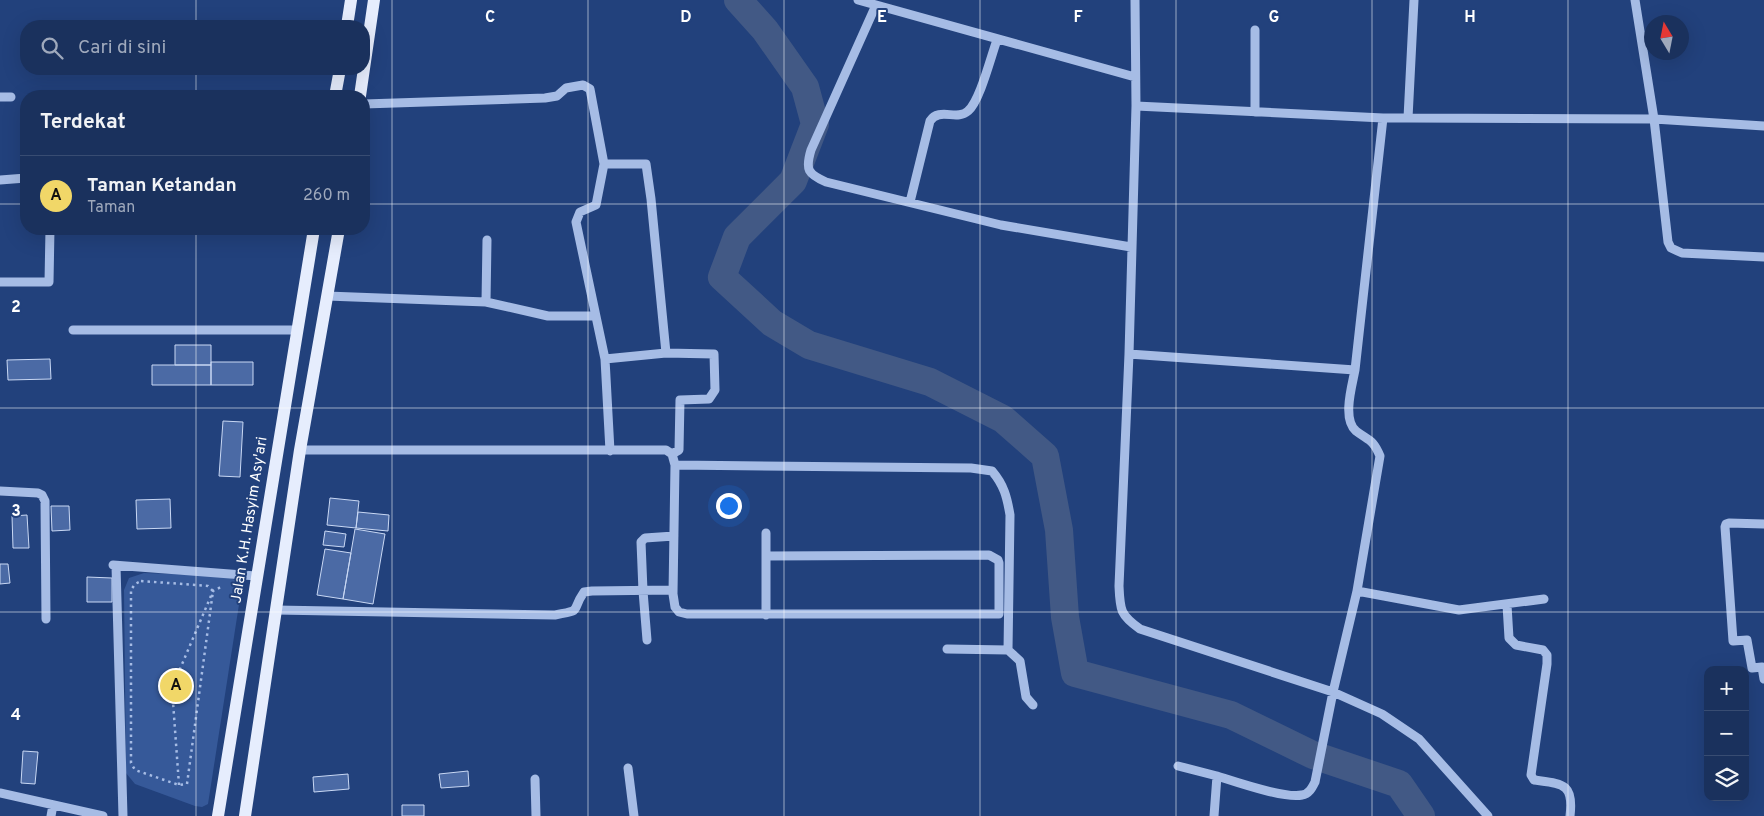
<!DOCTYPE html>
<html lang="id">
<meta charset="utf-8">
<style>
:root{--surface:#1a315d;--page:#273d66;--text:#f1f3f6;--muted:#9fa9bc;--line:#384c72;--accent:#f1d768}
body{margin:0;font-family:Overpass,sans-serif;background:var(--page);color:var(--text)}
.controls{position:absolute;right:15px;bottom:15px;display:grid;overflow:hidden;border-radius:10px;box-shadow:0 5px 20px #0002}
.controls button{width:45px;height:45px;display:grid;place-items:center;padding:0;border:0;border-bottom:1px solid var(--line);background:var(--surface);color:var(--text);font:25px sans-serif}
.compass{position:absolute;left:1644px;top:15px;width:45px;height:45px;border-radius:50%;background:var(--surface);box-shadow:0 5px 20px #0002;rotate:350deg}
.you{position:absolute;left:728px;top:505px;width:18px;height:18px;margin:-12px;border:4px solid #fff;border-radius:50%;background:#1a73e8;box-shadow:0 0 0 8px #1a73e833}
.badge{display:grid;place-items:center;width:32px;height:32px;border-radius:50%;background:var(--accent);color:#111;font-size:16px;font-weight:700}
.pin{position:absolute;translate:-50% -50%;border:2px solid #fff;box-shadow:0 1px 5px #0006}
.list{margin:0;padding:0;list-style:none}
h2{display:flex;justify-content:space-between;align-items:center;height:65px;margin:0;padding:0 20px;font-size:21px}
h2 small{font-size:16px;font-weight:400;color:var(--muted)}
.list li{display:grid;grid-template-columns:32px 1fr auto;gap:15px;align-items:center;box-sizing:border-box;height:80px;padding:0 20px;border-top:1px solid var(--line)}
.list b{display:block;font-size:19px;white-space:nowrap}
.list p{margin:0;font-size:16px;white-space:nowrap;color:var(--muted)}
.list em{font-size:16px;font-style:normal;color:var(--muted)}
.icon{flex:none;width:28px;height:28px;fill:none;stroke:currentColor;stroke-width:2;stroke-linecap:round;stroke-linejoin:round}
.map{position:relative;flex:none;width:1764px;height:816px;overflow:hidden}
.search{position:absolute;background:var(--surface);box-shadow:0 5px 20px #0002;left:20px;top:20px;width:350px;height:55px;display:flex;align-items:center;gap:12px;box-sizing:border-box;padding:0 18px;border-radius:20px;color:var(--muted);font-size:19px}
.panel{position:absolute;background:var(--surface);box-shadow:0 5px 20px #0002;left:20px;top:90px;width:350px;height:145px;border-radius:20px}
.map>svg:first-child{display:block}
.green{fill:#365999}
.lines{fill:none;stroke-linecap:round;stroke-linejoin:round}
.river{stroke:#425985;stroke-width:28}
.building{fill:#4b6aa5;stroke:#c9d8f4}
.path{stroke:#a6bce5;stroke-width:2.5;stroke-dasharray:2.5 4;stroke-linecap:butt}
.minor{stroke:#a6bce5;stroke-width:9}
.major{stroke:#e6edfd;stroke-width:12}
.grid{fill:none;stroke:#fff;stroke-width:1;stroke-opacity:0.55}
.labels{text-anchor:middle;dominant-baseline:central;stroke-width:4;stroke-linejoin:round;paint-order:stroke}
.street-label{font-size:15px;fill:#fff;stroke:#22417c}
.grid-label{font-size:16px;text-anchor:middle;font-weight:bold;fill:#fff;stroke:#22417c;stroke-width:4;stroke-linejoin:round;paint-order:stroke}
</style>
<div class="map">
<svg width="1764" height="816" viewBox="0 0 1764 816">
<rect width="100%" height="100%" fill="#22417c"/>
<path class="green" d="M 144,573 L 227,576 L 237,581 L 240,587 L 240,598 L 208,804 L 202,807 L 195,806 L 135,784 L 126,773 L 124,590 L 129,578 Z"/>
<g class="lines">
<path class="river" d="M 738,0 L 765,30 L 805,87 L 815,124 L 793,181 L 737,237 L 722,277 L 772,323 L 809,345 L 930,382 L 1003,419 L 1045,456 L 1059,530 L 1065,617 L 1075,673 L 1231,715 L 1313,755 L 1399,784 L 1421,816"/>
</g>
<path class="building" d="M 175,345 L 211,345 L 211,365 L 175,365 Z
M 50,359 L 51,379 L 8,380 L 7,360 Z
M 211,362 L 253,362 L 253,385 L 211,385 Z
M 152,365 L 211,365 L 211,385 L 152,385 Z
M 223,421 L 243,422 L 240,477 L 219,476 Z
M 330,498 L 359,501 L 356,528 L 327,525 Z
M 170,499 L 171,528 L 137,529 L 136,500 Z
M 51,506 L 69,506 L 70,530 L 52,531 Z
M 358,512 L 389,515 L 388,531 L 356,528 Z
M 27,515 L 29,548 L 13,548 L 12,516 Z
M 355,529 L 385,534 L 373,604 L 343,599 Z
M 325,531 L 346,534 L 344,547 L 323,545 Z
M 325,549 L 351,553 L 343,599 L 317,595 Z
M 0,564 L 8,564 L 10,583 L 0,584 Z
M 87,577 L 112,578 L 112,602 L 87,602 Z
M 23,751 L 38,752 L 35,784 L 21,783 Z
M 468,771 L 469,786 L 441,788 L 439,774 Z
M 348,774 L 349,789 L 314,792 L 313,777 Z
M 402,805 L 424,805 L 424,816 L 402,816 Z"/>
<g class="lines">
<path class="path" d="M 141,581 L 196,585 L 208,586 L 213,591 L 187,784 L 179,785 L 135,770 L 131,763 L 131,590 L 135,584 Z
M 179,785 L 172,688 L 213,591 L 223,586"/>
<path class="minor" d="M 858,0 L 1135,77
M 1135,0 L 1136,106 L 1129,354 L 1119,586 C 1120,610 1120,615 1140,629 L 1333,692 L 1382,714 L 1419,739 L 1488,816
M 1414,0 L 1408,118 L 1654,119 L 1764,126
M 1635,0 L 1654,119 L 1668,242 L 1671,248 L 1682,253 L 1764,257
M 876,5 L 811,150 C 805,170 808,174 826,182 L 1001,225 L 1131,247
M 0,97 L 11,97
M 364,104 L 545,98 L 557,96 L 566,88 L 583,85 L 590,89 L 604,164 L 596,205 L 580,212 L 576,222 L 605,359
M 1136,106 L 1383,118
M 1255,112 L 1255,30
M 604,164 L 646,164 L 651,199 L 666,353 L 714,354 L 715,390 L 709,399 L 680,400 L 679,450 L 672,454
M 0,180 L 26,178
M 910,202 L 930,121 C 939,107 957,121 968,111 C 980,101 991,56 997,40
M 0,282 L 49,282 L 50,229
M 327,296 L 486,302 L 487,240
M 486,302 L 548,316 L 594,316
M 73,330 L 297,330
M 1129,354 L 1355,370
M 300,450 L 666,450 L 672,454 L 675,465 L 971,468 L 992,471 C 1004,485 1007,497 1010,515 L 1008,650 L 1020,661 L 1026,697 L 1033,705
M 610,451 L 605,359 L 666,353
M 675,465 L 673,594 L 675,607 L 679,612 L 687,614 L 999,614 L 999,563 L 998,560 L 989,555 L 766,556
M 0,491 L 38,493 L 42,495 L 45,501 L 46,619
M 1764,524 L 1729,523 L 1726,524 L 1725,527 L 1733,641 L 1747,640 L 1752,668 L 1762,667 L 1764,679
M 766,533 L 766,615
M 113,565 L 257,576
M 116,566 L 123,816
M 1357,591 L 1459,610 L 1544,599
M 1507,605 L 1509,638 L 1516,645 L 1543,650 L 1547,655 L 1547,664 L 1531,775 L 1534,780 C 1563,784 1574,783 1570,816
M 276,610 L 555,615 C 584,610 570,612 584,592 L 592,591 L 673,590
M 647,640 L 643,591 L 641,542 L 645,538 L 674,536
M 947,649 L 1008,650
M 1178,766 L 1217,776
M 628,768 L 634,816
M 535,779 L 536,816
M 0,793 L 103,816
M 51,816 L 53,805
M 1214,816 L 1217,776 C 1236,782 1285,799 1302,795 C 1309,794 1312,788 1315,782 L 1333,692 L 1357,591 L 1380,456 C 1373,439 1369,441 1356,431 C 1342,419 1352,386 1355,370 L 1383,118 L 1408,118"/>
<path class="major" d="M 347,26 L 351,0
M 335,96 L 340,69
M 360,96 L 374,0
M 218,816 L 314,229
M 245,816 L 300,450 L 339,229"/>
</g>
<path class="grid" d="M 196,0 L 196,26M 392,0 L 392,816M 588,0 L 588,816M 784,0 L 784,816M 980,0 L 980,816M 1176,0 L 1176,816M 1372,0 L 1372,816M 1568,0 L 1568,816M 196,69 L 196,96M 0,204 L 26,204M 364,204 L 1764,204M 196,229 L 196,816M 0,408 L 1764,408M 0,612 L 1764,612"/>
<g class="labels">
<g class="street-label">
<text transform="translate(250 520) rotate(-81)">Jalan K.H. Hasyim Asy'ari</text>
</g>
</g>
<g class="grid-label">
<text x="490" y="22">C</text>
<text x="686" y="22">D</text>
<text x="882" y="22">E</text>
<text x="1078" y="22">F</text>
<text x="1274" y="22">G</text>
<text x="1470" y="22">H</text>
<text x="16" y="312">2</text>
<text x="16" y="516">3</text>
<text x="16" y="720">4</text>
</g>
</svg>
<div class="controls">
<button>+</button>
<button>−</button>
<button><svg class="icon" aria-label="layers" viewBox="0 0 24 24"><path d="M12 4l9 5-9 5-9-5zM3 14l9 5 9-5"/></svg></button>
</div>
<svg class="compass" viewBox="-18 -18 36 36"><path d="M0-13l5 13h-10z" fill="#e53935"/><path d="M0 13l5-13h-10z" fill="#9fa9bc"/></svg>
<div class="you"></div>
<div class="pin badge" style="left:176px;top:686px">A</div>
<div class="search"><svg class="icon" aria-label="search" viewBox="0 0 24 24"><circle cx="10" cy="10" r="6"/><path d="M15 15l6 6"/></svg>Cari di sini</div>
<section class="panel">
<h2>Terdekat<small></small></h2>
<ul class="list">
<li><span class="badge">A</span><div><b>Taman Ketandan</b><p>Taman</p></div><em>260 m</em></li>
</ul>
</section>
</div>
